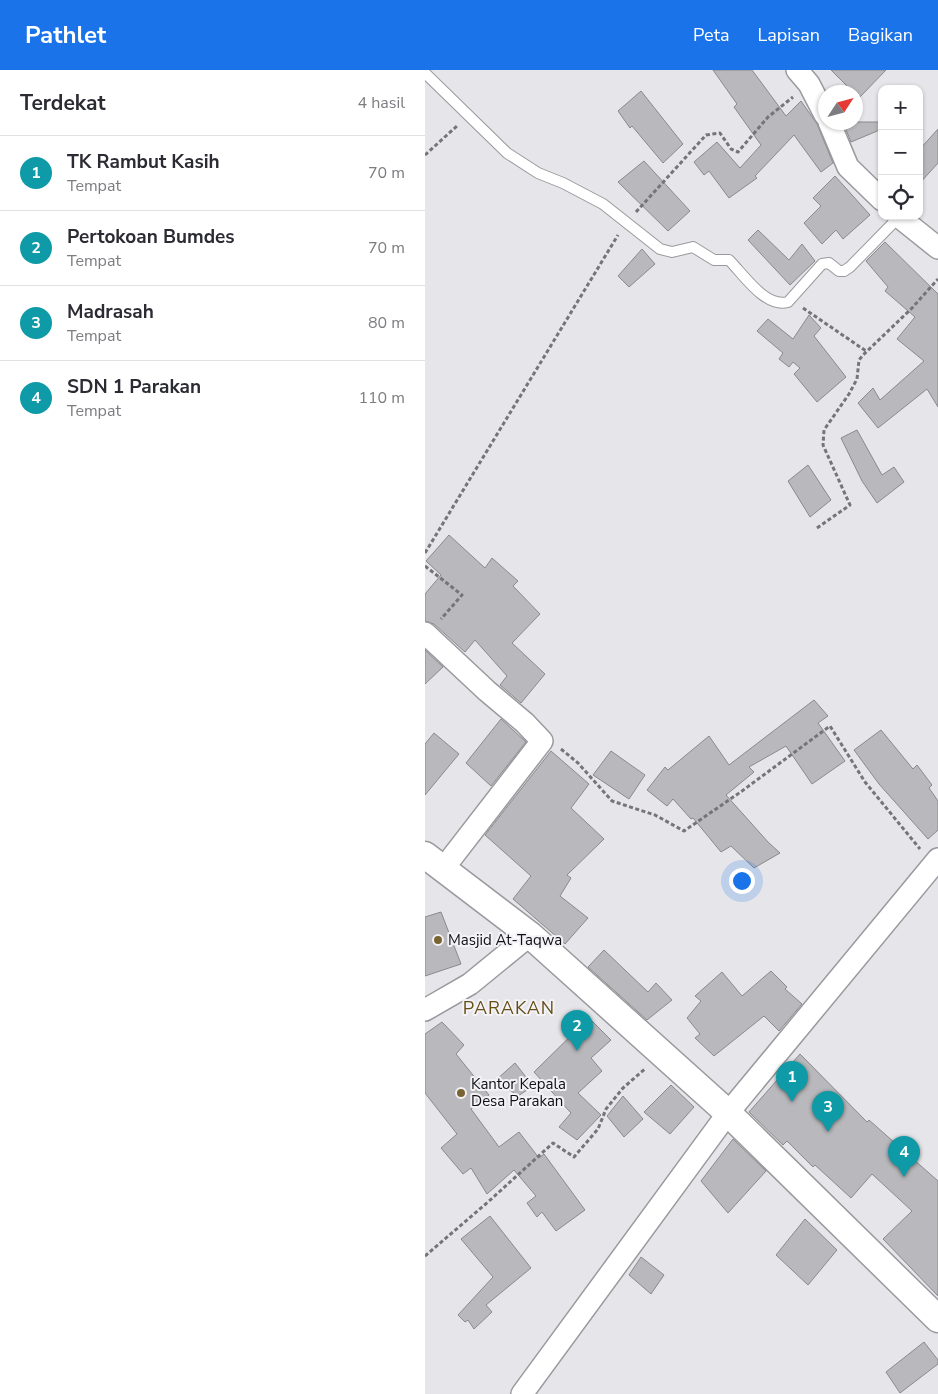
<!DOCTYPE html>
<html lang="id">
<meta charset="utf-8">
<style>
:root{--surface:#fff;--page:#f2f2f3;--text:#2b2b33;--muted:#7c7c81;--line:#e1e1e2;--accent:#1a73e8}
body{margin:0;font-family:"Nunito Sans",sans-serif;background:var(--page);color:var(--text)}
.controls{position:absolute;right:15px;top:15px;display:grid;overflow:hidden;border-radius:10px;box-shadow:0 1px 4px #0004}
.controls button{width:45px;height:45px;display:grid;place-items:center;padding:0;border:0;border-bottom:1px solid var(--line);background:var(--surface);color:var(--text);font:25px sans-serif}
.compass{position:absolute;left:393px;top:15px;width:45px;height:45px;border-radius:50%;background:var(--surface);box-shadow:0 1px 4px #0004;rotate:54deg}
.you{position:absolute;left:316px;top:810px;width:18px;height:18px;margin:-12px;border:4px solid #fff;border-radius:50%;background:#1a73e8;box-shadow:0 0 0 8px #1a73e833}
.badge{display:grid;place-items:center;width:32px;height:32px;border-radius:50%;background:var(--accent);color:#fff;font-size:16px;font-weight:700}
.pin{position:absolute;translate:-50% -41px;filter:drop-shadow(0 1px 2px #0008)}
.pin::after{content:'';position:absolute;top:26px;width:18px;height:15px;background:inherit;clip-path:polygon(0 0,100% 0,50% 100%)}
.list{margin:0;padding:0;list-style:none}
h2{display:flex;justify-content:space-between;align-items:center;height:65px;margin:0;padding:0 20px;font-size:21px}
h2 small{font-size:16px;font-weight:400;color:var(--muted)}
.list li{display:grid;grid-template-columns:32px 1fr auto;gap:15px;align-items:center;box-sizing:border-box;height:75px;padding:0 20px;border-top:1px solid var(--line)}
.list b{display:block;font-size:19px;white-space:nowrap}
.list p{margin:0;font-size:16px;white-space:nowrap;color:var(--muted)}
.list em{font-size:16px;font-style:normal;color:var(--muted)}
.icon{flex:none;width:28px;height:28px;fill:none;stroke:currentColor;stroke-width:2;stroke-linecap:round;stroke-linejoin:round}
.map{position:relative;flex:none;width:513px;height:1324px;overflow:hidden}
header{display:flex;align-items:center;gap:30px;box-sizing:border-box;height:70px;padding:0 25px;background:var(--accent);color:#fff}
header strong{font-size:24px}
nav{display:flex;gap:28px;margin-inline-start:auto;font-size:18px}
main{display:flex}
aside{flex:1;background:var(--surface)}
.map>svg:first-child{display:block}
.building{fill:#b9b9bd;stroke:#8a8a8d}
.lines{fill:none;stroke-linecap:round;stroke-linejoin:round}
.service-casing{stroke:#9a9a9e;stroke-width:12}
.minor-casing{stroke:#9a9a9e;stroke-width:24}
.tertiary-casing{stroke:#9a9a9e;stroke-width:29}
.path{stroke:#757578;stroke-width:3;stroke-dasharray:4 2.5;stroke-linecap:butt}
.service{stroke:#fff;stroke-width:10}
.minor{stroke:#fff;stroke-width:21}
.tertiary{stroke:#fff;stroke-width:26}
.poi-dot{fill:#7a6434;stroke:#f3f3f7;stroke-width:2}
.labels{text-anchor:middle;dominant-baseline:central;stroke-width:4;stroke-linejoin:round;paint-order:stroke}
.poi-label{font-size:15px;fill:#101012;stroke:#f3f3f7;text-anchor:start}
.quarter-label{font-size:18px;letter-spacing:1px;fill:#664e14;stroke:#f3f3f7}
</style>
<header>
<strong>Pathlet</strong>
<nav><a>Peta</a><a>Lapisan</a><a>Bagikan</a></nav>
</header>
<main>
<aside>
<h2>Terdekat<small>4 hasil</small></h2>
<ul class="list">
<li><span class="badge" style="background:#0f9aa8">1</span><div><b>TK Rambut Kasih</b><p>Tempat</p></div><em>70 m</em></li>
<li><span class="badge" style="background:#0f9aa8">2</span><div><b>Pertokoan Bumdes</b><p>Tempat</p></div><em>70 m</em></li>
<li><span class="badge" style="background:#0f9aa8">3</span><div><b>Madrasah</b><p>Tempat</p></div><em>80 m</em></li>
<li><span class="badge" style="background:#0f9aa8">4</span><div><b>SDN 1 Parakan</b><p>Tempat</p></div><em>110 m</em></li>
</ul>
</aside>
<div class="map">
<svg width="513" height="1324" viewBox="0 0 513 1324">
<rect width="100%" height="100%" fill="#e6e6ea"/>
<path class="building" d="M 288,0 L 327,0 L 361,46 L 376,31 L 392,54 L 408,93 L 396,102 L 369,65 L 330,106 L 332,108 L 304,128 L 284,101 L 279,105 L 269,92 L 292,72 L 315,98 L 336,75 L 309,37 L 312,34 Z
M 406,0 L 461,0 L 434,28 Z
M 216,21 L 258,74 L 238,93 L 207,56 L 205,58 L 193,41 Z
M 418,52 L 457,52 L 457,59 L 426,72 Z
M 513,59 L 513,93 L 494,114 L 494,80 Z
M 219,91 L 265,141 L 243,161 L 193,112 Z
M 410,106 L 445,145 L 418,169 L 411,160 L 397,174 L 379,153 L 396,136 L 388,128 Z
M 333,160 L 364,190 L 377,174 L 390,191 L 365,215 L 323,170 Z
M 460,172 L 513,224 L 513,337 L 502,319 L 453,358 L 433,333 L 448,318 L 455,330 L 499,291 L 472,269 L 490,247 L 460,221 L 463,217 L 441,191 Z
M 217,179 L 230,194 L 204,217 L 193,206 Z
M 384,245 L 396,258 L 389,266 L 421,307 L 392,332 L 369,304 L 375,298 L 368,292 L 364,297 L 354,289 L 358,283 L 332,261 L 343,249 L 368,269 Z
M 432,360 L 457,405 L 469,397 L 479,412 L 452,433 L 437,411 L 416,368 Z
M 383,395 L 406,430 L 385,447 L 363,411 Z
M 24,465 L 60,498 L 67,488 L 93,511 L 88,516 L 115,544 L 87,573 L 120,604 L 96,633 L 75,615 L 82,606 L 50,570 L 40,582 L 9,554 L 0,551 L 0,524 L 16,505 L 1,491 Z
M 0,580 L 18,597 L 0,614 Z
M 389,630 L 403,646 L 393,653 L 420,691 L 387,714 L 361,676 L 324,697 L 329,702 L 301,725 L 343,772 L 355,783 L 329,798 L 306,776 L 296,782 L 268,748 L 266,749 L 248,729 L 242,736 L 222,720 L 240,697 L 243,700 L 284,666 L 304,695 Z
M 76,649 L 101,672 L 66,716 L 41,693 Z
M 456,660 L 488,699 L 492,695 L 507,715 L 504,718 L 513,731 L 513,760 L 503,769 L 454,714 L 429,680 Z
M 9,663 L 34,684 L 0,725 L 0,674 Z
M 126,681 L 164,714 L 146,738 L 179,769 L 142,805 L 146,808 L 135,826 L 163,848 L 140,874 L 88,829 L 106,806 L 60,765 Z
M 186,681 L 220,705 L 204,729 L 168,705 Z
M 16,842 L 36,894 L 0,906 L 0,847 Z
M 179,880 L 223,922 L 231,913 L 247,930 L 222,950 L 163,897 Z
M 346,901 L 362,917 L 360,919 L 377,934 L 354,961 L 339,946 L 289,986 L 270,968 L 275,964 L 262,948 L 276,931 L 270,926 L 297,902 L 317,926 Z
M 164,948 L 186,970 L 166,988 L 177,1001 L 153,1023 L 176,1045 L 152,1070 L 134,1057 L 146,1043 L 109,1002 Z
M 17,952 L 39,975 L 31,984 L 64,1025 L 46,1039 L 74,1077 L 94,1062 L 114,1088 L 119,1084 L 160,1140 L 131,1161 L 117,1142 L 112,1147 L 102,1133 L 111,1126 L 89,1100 L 62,1124 L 46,1098 L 38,1104 L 16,1078 L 32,1064 L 0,1023 L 0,964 Z
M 375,984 L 442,1052 L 444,1050 L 513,1111 L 513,1226 L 458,1169 L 487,1141 L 447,1104 L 426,1128 L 390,1095 L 388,1097 L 362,1071 L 358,1075 L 324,1042 Z
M 90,993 L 108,1016 L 93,1026 L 71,1010 Z
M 246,1015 L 269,1037 L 245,1064 L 219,1042 Z
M 198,1026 L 218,1049 L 199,1067 L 182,1046 Z
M 308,1069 L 341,1101 L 303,1143 L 276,1111 Z
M 65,1146 L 106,1198 L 61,1235 L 67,1242 L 49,1259 L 43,1250 L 40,1252 L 33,1245 L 68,1207 L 36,1169 Z
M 380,1149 L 412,1180 L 383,1215 L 351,1185 Z
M 216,1187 L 239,1205 L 226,1224 L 204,1205 Z
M 499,1272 L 513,1290 L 513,1294 L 475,1323 L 461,1302 Z"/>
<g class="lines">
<g class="service-casing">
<path id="service" d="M 0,3 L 82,83 L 113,103 L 138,113 L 178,134 L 235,179 L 247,182 L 268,177 L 289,190 L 304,190 C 319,205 340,238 363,232 L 397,194 L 404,193 L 414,201 L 419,201 L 425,197 L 474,147"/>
</g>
<g class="minor-casing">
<path id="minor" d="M 372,0 L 384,14 L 400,45
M 404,52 L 423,97 L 457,130
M 473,146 L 513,178
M 0,563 L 62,621 L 100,653 L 117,671 L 18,799
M 0,940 L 45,914 L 105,865
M 97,1324 L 303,1043 L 513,789"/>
</g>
<g class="tertiary-casing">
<path id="tertiary" d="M 0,785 L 105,865 L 303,1043 L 513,1249"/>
</g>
<path class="path" d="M 0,85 L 33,55
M 211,142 L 281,65 L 295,63 L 306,79 L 313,82 L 343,47 L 368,27
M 378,238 L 441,281
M 392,458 L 425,435 L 398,375 L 399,360 L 424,324 L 432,309 L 434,290 L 438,285 L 487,238 L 513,209
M 0,483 L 193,165
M 0,496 L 37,525 L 16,549
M 136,679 L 153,693 L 187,731 L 230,745 L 259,761 L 317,721 L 405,656 L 440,712 L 495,779
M 0,1186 L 63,1132 L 128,1073 L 149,1087 L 173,1059 L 181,1039 L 198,1018 L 221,998"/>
<use href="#service" class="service"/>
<use href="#minor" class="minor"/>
<use href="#tertiary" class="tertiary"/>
</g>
<g class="poi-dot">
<circle cx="13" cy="870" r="5"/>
<circle cx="36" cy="1023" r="5"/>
</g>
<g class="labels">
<g class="poi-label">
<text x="23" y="870">Masjid At-Taqwa</text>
<text x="46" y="1014">Kantor Kepala<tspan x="46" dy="17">Desa Parakan</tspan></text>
</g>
<g class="quarter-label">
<text x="84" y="938">PARAKAN</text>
</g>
</g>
</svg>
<div class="controls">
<button>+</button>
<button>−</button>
<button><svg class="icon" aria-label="locate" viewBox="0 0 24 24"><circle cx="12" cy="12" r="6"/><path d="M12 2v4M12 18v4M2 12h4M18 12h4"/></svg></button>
</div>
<svg class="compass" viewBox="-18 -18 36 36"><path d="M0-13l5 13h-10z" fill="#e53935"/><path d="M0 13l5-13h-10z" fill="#7c7c81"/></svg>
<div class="you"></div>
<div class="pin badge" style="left:367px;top:1032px;background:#0f9aa8">1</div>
<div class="pin badge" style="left:152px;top:981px;background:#0f9aa8">2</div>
<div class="pin badge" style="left:403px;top:1062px;background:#0f9aa8">3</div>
<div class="pin badge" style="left:479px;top:1107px;background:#0f9aa8">4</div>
</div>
</main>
